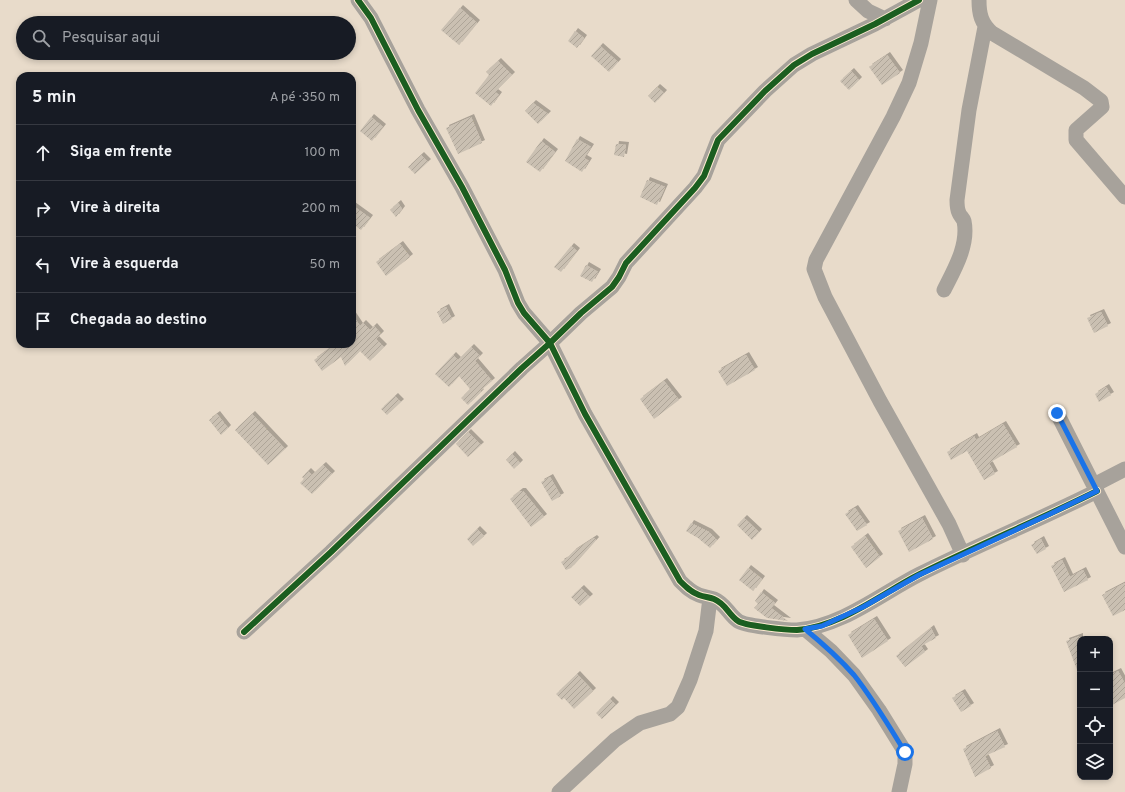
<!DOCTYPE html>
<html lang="pt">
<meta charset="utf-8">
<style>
:root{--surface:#171b24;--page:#242831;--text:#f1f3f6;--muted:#9ea1a6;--line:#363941}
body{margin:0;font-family:Overpass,sans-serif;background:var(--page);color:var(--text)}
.controls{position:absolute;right:12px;bottom:12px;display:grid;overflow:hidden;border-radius:8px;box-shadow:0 2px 6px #0003}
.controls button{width:36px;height:36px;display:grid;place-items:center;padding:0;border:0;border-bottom:1px solid var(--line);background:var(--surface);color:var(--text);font:20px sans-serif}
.stop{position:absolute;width:12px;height:12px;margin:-9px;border:3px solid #1a73e8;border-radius:50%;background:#fff}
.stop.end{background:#1a73e8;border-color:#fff;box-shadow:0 1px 4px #0008}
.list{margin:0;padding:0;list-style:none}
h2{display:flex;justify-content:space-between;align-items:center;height:52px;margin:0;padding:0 16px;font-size:17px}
h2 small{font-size:13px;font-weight:400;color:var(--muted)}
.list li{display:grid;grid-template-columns:26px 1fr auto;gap:12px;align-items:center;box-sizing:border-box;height:56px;padding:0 16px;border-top:1px solid var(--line)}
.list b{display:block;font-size:15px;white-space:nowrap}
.list em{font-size:13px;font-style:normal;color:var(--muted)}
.icon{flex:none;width:22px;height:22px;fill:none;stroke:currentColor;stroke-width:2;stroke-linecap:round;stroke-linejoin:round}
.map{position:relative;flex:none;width:1125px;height:792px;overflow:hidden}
.search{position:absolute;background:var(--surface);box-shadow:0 2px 6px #0003;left:16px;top:16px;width:340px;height:44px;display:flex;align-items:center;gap:10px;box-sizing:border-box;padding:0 14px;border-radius:22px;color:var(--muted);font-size:15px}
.panel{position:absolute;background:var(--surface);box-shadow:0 2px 6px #0003;left:16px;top:72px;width:340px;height:276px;border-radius:12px}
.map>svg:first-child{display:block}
.building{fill:url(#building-hatch);filter:url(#shadow)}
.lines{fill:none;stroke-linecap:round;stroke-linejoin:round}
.minor{stroke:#a7a29b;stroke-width:15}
.cycleway-casing{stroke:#feebd1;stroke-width:8}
.cycleway{stroke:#1b5e20;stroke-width:6}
.route{stroke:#1a73e8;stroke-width:5}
</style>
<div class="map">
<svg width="1125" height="792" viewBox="0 0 1125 792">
<defs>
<pattern id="building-hatch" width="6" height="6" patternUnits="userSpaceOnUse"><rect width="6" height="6" fill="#cac0b2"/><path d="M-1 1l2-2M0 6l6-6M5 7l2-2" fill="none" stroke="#aea598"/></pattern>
<filter id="shadow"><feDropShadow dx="3" dy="-3" stdDeviation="0" flood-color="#0004"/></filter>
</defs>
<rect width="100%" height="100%" fill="#e8dbca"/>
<path class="building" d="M 460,8 L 477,23 L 459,45 L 441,30 Z
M 575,31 L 584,38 L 577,48 L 568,41 Z
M 600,46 L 618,62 L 609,72 L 591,56 Z
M 887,55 L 900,73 L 882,85 L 869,67 Z
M 498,61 L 512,75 L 495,92 L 499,95 L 491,106 L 475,93 L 489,75 L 486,72 Z
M 851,71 L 859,80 L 849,90 L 840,81 Z
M 657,87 L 664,93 L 655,103 L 648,96 Z
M 533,103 L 548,114 L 538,124 L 525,111 Z
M 371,117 L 383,127 L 372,141 L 360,131 Z
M 471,117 L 482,143 L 458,154 L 446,128 Z
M 577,139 L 591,147 L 584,158 L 589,161 L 582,172 L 565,161 Z
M 541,141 L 555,152 L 540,172 L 526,162 Z
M 616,144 L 626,145 L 624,157 L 614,155 Z
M 421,155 L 428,162 L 415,174 L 408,167 Z
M 647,180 L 665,187 L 657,205 L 640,197 Z
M 398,203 L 402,209 L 396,217 L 390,210 Z
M 352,205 L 370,218 L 361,230 L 352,223 Z
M 400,244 L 410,257 L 386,276 L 376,262 Z
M 571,246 L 577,251 L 561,272 L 554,267 Z
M 586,265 L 598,272 L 592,282 L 580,276 Z
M 446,307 L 452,319 L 443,324 L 437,312 Z
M 1101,312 L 1108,326 L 1094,333 L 1087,318 Z
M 352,314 L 360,326 L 363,323 L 370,330 L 374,326 L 381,334 L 376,339 L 384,347 L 370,361 L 360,351 L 345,366 L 341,357 L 322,371 L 314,360 L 336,344 L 352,344 Z
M 471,347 L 480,356 L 475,361 L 492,381 L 480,391 L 481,392 L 468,405 L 461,398 L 470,389 L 459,376 L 449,387 L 435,374 L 453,355 L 458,360 Z
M 746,355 L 755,370 L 727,386 L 718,371 Z
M 664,381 L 679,400 L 654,419 L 640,399 Z
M 1106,387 L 1111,395 L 1099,402 L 1095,394 Z
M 395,396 L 401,402 L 387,415 L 381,409 Z
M 217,414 L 228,428 L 221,435 L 209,420 Z
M 252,414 L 285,449 L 268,465 L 235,430 Z
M 1003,424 L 1017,447 L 989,463 L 995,474 L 984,480 L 967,451 L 951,460 L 947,452 L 974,436 L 976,440 Z
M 468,432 L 481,445 L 468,457 L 456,444 Z
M 512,454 L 520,463 L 514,469 L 506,460 Z
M 323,465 L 332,474 L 312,494 L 300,483 L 304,479 L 302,477 L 308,471 L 312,475 Z
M 550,477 L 561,496 L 552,501 L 541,482 Z
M 520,491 L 523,491 L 544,517 L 531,527 L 510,499 Z
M 855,508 L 867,525 L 857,531 L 845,514 Z
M 744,518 L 759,532 L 752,540 L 737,525 Z
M 922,518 L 933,539 L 909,552 L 898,531 Z
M 691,523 L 709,532 L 717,540 L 710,548 L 698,538 L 686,531 Z
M 477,529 L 484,536 L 473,546 L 467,539 Z
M 865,536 L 880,557 L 866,568 L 851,547 Z
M 594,538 L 596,540 L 571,568 L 566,570 L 561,562 L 566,559 L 574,551 Z
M 1041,539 L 1046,549 L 1037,554 L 1031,545 Z
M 1062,560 L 1070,577 L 1083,570 L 1088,580 L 1064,592 L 1051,566 Z
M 748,568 L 762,579 L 753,591 L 739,580 Z
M 1125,583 L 1125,610 L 1113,616 L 1102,595 Z
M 581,588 L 590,597 L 580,606 L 571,597 Z
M 761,592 L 775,603 L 771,608 L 788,621 L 767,618 L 754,608 L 758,604 L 755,601 Z
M 874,619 L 888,641 L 862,658 L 848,635 Z
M 931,628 L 936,638 L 921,646 L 925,652 L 905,667 L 896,656 Z
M 1080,636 L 1080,675 L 1079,675 L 1066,641 Z
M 1118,671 L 1125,684 L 1125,698 L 1110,706 L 1110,675 Z
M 577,674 L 593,691 L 574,709 L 564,698 L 562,700 L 556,694 Z
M 962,692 L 971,706 L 961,712 L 952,698 Z
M 610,699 L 616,705 L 602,719 L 596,713 Z
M 997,731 L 1005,747 L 985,756 L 991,768 L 975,777 L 963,749 Z"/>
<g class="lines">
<path class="minor" d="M 358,0 L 371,18 L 418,110 L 462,187 L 505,270 L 518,303 L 524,313 L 550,343 L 585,414 L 680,581 C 686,587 691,592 699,595 C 704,597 709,597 714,599 C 726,604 728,614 738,621 C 745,626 787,630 797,630 C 841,627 882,593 920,574 C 978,545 1039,520 1097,491
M 856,0 L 868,11 L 885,19
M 930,0 L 921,43 L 909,83 L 893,117 L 816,260 L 814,269 L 825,297 L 880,401 L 949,524 L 963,555
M 979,0 C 979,14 981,23 992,33 L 1084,88 L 1101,101 L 1102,107 L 1076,130 L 1076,140 L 1125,197
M 944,290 C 954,270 969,245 964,221 C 963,218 960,216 959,213 C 957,209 957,204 957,200 L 969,110 L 985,27
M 1057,413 L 1125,547
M 1094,485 L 1125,469
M 805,629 L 831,651 L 854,675 L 879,710 L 905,752 L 905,764 L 899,792
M 244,632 L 331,552 L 522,368 L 550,343 L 581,313 L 612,287 L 619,277 L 626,263 L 695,188 L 704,176 L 718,140 L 765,91 L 794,65 L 812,54 L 875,24 L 919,0
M 559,792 L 615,740 L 640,723 L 670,714 L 678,707 L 690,680 L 706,631 L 710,598"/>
<g class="cycleway-casing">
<path id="cycleway" d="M 358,0 L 371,18 L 418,110 L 462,187 L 505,270 L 518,303 L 524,313 L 550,343 L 585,414 L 680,581 C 686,587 691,592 699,595 C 704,597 709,597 714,599 C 726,604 728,614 738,621 C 745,626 787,630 797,630 C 841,627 882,593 920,574 C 978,545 1039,520 1097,491
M 244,632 L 331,552 L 522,368 L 550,343 L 581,313 L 612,287 L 619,277 L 626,263 L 695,188 L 704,176 L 718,140 L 765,91 L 794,65 L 812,54 L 875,24 L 919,0"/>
</g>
<use href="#cycleway" class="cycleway"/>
</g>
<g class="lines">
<path class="route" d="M 905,752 C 889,726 873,699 854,675 C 839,658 822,643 805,629 L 822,626 L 863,607 L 919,575 L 1050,514 L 1097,491 L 1057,413"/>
</g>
</svg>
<div class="controls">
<button>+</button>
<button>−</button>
<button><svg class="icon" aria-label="locate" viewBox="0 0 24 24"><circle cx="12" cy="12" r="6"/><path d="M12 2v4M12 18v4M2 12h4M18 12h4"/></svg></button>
<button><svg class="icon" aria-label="layers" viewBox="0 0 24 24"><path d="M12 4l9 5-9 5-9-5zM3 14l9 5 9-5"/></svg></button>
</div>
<div class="stop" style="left:905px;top:752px"></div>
<div class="stop end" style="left:1057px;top:413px"></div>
<div class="search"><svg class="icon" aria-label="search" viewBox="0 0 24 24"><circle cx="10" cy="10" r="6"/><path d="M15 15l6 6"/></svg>Pesquisar aqui</div>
<section class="panel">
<h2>5 min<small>A pé · 350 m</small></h2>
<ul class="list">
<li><svg class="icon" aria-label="ahead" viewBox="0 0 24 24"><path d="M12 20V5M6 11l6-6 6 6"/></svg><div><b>Siga em frente</b></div><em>100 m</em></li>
<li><svg class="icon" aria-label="right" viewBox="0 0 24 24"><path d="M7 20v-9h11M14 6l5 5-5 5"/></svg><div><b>Vire à direita</b></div><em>200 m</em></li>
<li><svg class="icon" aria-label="left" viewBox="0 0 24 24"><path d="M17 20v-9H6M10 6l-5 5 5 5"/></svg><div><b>Vire à esquerda</b></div><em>50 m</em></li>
<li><svg class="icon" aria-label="arrive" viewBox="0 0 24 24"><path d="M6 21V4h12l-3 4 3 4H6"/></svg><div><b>Chegada ao destino</b></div></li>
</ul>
</section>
</div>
